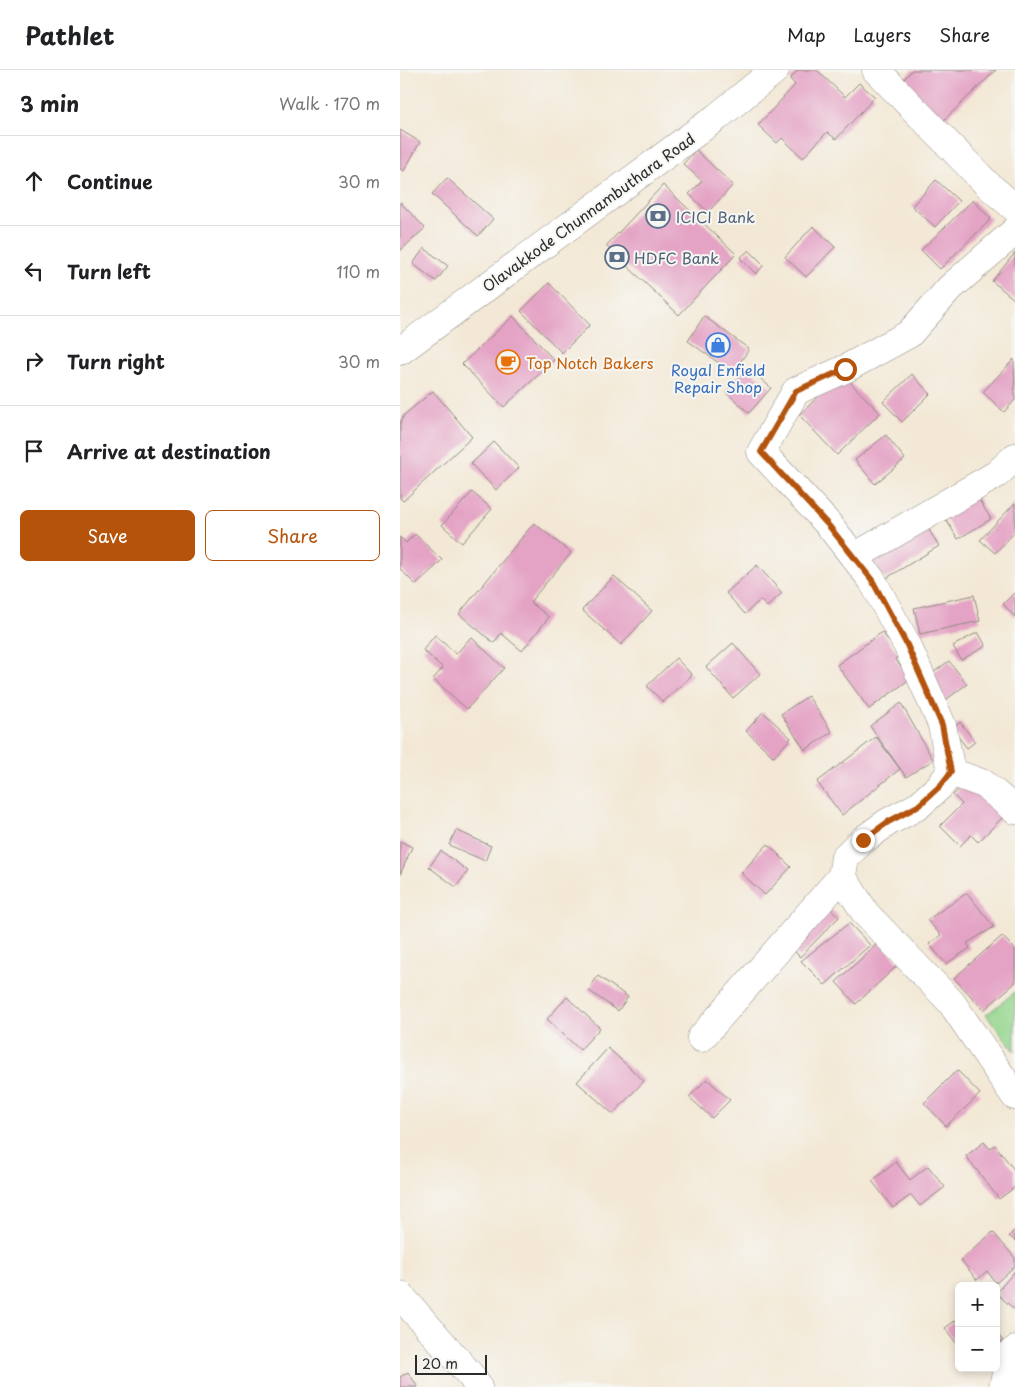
<!DOCTYPE html>
<meta charset="utf-8">
<style>
:root{--surface:#fff;--page:#f6f6f6;--text:#202124;--muted:#757577;--line:#e0e0e0;--accent:#b45309}
body{margin:0;font-family:"Playpen Sans",sans-serif;background:var(--page);color:var(--text)}
.controls{position:absolute;right:15px;bottom:15px;display:grid;overflow:hidden;border-radius:8px;box-shadow:0 2px 8px #0003}
.controls button{width:45px;height:45px;display:grid;place-items:center;padding:0;border:0;border-bottom:1px solid var(--line);background:var(--surface);color:var(--text);font:25px sans-serif}
.scale{position:absolute;left:15px;bottom:12px;width:72px;box-sizing:border-box;padding-left:5px;border:2px solid #2b2b2b;border-top:0;font-size:14px;line-height:18px;white-space:nowrap;color:#2b2b2b;-webkit-text-stroke:4px #f6f6f2;paint-order:stroke}
.stop{position:absolute;width:15px;height:15px;margin:-11px;border:4px solid #b45309;border-radius:50%;background:#fff}
.stop.end{background:#b45309;border-color:#fff;box-shadow:0 1px 5px #0008}
.list{margin:0;padding:0;list-style:none}
h2{display:flex;justify-content:space-between;align-items:center;height:65px;margin:0;padding:0 20px;font-size:21px}
h2 small{font-size:16px;font-weight:400;color:var(--muted)}
.list li{display:grid;grid-template-columns:32px 1fr auto;gap:15px;align-items:center;box-sizing:border-box;height:90px;padding:0 20px;border-top:1px solid var(--line)}
.list b{display:block;font-size:19px;white-space:nowrap}
.list em{font-size:16px;font-style:normal;color:var(--muted)}
.actions{display:flex;gap:10px;padding:15px 20px}
.actions a{flex:1;padding:11px 0;border:1px solid var(--accent);border-radius:8px;text-align:center;font-size:18px;color:var(--accent)}
.actions .main{background:var(--accent);color:#fff}
.icon{flex:none;width:28px;height:28px;fill:none;stroke:currentColor;stroke-width:2;stroke-linecap:round;stroke-linejoin:round}
.map{position:relative;flex:none;width:615px;height:1317px;overflow:hidden}
header{display:flex;align-items:center;gap:30px;box-sizing:border-box;height:70px;padding:0 25px;background:var(--surface);border-bottom:1px solid var(--line)}
header strong{font-size:24px}
nav{display:flex;gap:28px;margin-inline-start:auto;font-size:18px}
main{display:flex}
aside{flex:1;background:var(--surface)}
.map>svg:first-child{display:block}
.green{fill:#93d58c;stroke:#5f805c}
.building{fill:#e4a3c5}
.lines{fill:none;stroke-linecap:round;stroke-linejoin:round}
.minor-casing{stroke:#8f8a80;stroke-width:29}
.major-casing{stroke:#8f8a80;stroke-width:29}
.highway-casing{stroke:#8f8a80;stroke-width:29}
.minor{stroke:#fff;stroke-width:28}
.major{stroke:#fff;stroke-width:28}
.highway{stroke:#fff;stroke-width:28}
.route{stroke:#b45309;stroke-width:6}
.labels{text-anchor:middle;dominant-baseline:central;stroke-width:4;stroke-linejoin:round;paint-order:stroke}
.street-label{font-size:15px;fill:#2b2b2b;stroke:#f6f6f2}
.service-label{font-size:15px;fill:#4e5e75;stroke:#f6f6f2;text-anchor:start}
.food-label{font-size:15px;fill:#c56008;stroke:#f6f6f2;text-anchor:start}
.shop-label{font-size:15px;fill:#366cbe;stroke:#f6f6f2}
</style>
<header>
<strong>Pathlet</strong>
<nav><a>Map</a><a>Layers</a><a>Share</a></nav>
</header>
<main>
<aside>
<h2>3 min<small>Walk · 170 m</small></h2>
<ul class="list">
<li><svg class="icon" aria-label="ahead" viewBox="0 0 24 24"><path d="M12 20V5M6 11l6-6 6 6"/></svg><div><b>Continue</b></div><em>30 m</em></li>
<li><svg class="icon" aria-label="left" viewBox="0 0 24 24"><path d="M17 20v-9H6M10 6l-5 5 5 5"/></svg><div><b>Turn left</b></div><em>110 m</em></li>
<li><svg class="icon" aria-label="right" viewBox="0 0 24 24"><path d="M7 20v-9h11M14 6l5 5-5 5"/></svg><div><b>Turn right</b></div><em>30 m</em></li>
<li><svg class="icon" aria-label="arrive" viewBox="0 0 24 24"><path d="M6 21V4h12l-3 4 3 4H6"/></svg><div><b>Arrive at destination</b></div></li>
</ul>
<div class="actions"><a class="main">Save</a><a>Share</a></div>
</aside>
<div class="map">
<svg width="615" height="1317" viewBox="0 0 615 1317">
<rect width="100%" height="100%" fill="#f6f6f2"/>
<filter id="ink" filterUnits="userSpaceOnUse"><feTurbulence type="fractalNoise" baseFrequency=".02" numOctaves="2"/><feDisplacementMap in="SourceGraphic" scale="10" xChannelSelector="R" yChannelSelector="G"/><feConvolveMatrix kernelMatrix="1 2 1 2 8 2 1 2 1" color-interpolation-filters="sRGB"/></filter>
<filter id="wash" filterUnits="userSpaceOnUse"><feTurbulence type="fractalNoise" baseFrequency=".0096" numOctaves="4" result="noise"/><feDisplacementMap in="SourceGraphic" scale="20" xChannelSelector="R" yChannelSelector="G"/><feGaussianBlur stdDeviation="1.12" result="paint"/><feColorMatrix in="noise" values="0 0 0 0 0 0 0 0 0 0 0 0 0 0 0 0 0 1.4 0 .05"/><feComposite in="paint" operator="in"/></filter>
<g filter="url(#wash)">
<rect width="100%" height="100%" fill="#f3e8d5"/>
<path class="green" d="M 615,922 L 615,981 L 586,945 Z"/>
<g id="blocks">
<path class="building" d="M 398,0 L 417,0 L 445,27 L 459,13 L 475,27 L 436,69 L 427,62 L 403,88 L 382,68 L 377,73 L 358,55 L 395,15 L 390,9 Z
M 512,0 L 596,0 L 543,51 L 503,10 Z
M 0,60 L 20,72 L 4,101 L 0,99 Z
M 296,80 L 333,115 L 308,142 L 289,124 L 302,111 L 283,94 Z
M 47,108 L 93,149 L 78,166 L 32,124 Z
M 536,110 L 559,131 L 535,157 L 512,136 Z
M 263,115 L 336,184 L 279,245 L 206,176 Z
M 573,130 L 591,149 L 540,199 L 521,180 Z
M 0,132 L 25,158 L 0,181 Z
M 413,156 L 435,177 L 406,207 L 385,187 Z
M 24,178 L 48,196 L 36,211 L 13,194 Z
M 349,180 L 364,195 L 356,204 L 340,188 Z
M 615,183 L 615,230 L 592,211 Z
M 149,213 L 190,255 L 162,283 L 121,241 Z
M 113,246 L 154,290 L 104,337 L 62,294 Z
M 304,246 L 349,279 L 333,303 L 288,271 Z
M 614,289 L 615,330 L 604,342 L 583,322 Z
M 348,297 L 371,318 L 349,343 L 326,322 Z
M 442,304 L 480,343 L 437,385 L 399,345 Z
M 512,304 L 530,324 L 502,352 L 483,332 Z
M 33,321 L 72,367 L 3,431 L 0,428 L 0,353 L 4,345 Z
M 486,365 L 505,389 L 475,414 L 455,390 Z
M 94,372 L 119,398 L 96,420 L 71,394 Z
M 570,415 L 591,449 L 558,469 L 537,435 Z
M 72,422 L 92,439 L 62,473 L 42,455 Z
M 615,433 L 615,462 L 595,483 L 580,470 Z
M 521,447 L 539,476 L 485,509 L 467,481 Z
M 134,453 L 171,483 L 130,532 L 149,547 L 122,581 L 101,563 L 94,573 L 59,544 Z
M 15,464 L 42,490 L 16,515 L 0,499 L 0,467 L 6,473 Z
M 357,495 L 382,523 L 367,537 L 360,530 L 345,544 L 326,523 Z
M 214,506 L 252,541 L 221,575 L 182,540 Z
M 615,522 L 615,547 L 603,534 Z
M 574,525 L 580,551 L 520,564 L 514,538 Z
M 482,562 L 499,585 L 495,589 L 510,609 L 469,639 L 437,595 Z
M 578,562 L 586,576 L 561,590 L 553,576 Z
M 35,565 L 56,584 L 71,567 L 104,598 L 67,639 L 33,609 L 43,598 L 23,580 Z
M 333,573 L 360,604 L 333,628 L 306,597 Z
M 276,588 L 292,605 L 263,632 L 247,616 Z
M 549,591 L 567,614 L 543,632 L 526,608 Z
M 408,626 L 432,662 L 405,680 L 381,644 Z
M 501,633 L 533,690 L 506,707 L 470,656 Z
M 363,642 L 391,668 L 374,687 L 346,661 Z
M 560,652 L 575,672 L 567,678 L 552,659 Z
M 476,667 L 500,699 L 442,745 L 417,712 Z
M 574,704 L 610,740 L 578,772 L 571,765 L 560,776 L 540,756 L 562,734 L 553,725 Z
M 56,760 L 91,776 L 85,791 L 49,775 Z
M 0,771 L 12,777 L 0,805 Z
M 368,774 L 391,797 L 365,825 L 341,803 Z
M 41,781 L 68,801 L 56,817 L 29,797 Z
M 415,823 L 439,847 L 400,887 L 378,864 Z
M 567,823 L 594,857 L 567,873 L 570,878 L 546,894 L 529,874 L 541,865 L 527,850 Z
M 449,853 L 470,875 L 425,915 L 401,891 Z
M 602,866 L 615,879 L 615,913 L 584,940 L 554,908 Z
M 480,871 L 500,893 L 456,934 L 436,912 Z
M 198,906 L 228,927 L 218,941 L 188,920 Z
M 167,927 L 200,958 L 180,980 L 147,949 Z
M 208,978 L 244,1011 L 213,1044 L 177,1012 Z
M 557,1000 L 580,1024 L 546,1056 L 524,1033 Z
M 307,1009 L 330,1030 L 312,1048 L 289,1027 Z
M 584,1072 L 590,1079 L 595,1075 L 615,1101 L 615,1117 L 599,1129 L 566,1086 Z
M 496,1092 L 510,1110 L 528,1096 L 545,1117 L 520,1136 L 511,1125 L 493,1138 L 472,1111 Z
M 615,1160 L 615,1171 L 609,1166 Z
M 593,1162 L 615,1188 L 615,1196 L 596,1213 L 587,1201 L 577,1210 L 561,1190 Z
M 615,1201 L 615,1240 L 596,1223 Z
M 559,1248 L 559,1277 L 545,1258 Z
M 596,1262 L 603,1271 L 596,1276 Z
M 8,1302 L 18,1317 L 0,1317 L 0,1307 Z"/>
</g>
</g>
<g filter="url(#ink)">
<use href="#blocks" fill-opacity="0" stroke="#8f8a80" stroke-width="1"/>
<g class="lines">
<g class="minor-casing">
<path id="minor" d="M 476,0 L 588,115 L 615,138
M 454,487 L 597,404 L 615,387
M 551,702 L 542,655 L 507,575 L 472,510 L 429,455 L 361,382 L 396,321 L 445,299 L 509,264 L 550,218 L 615,161
M 615,740 L 584,714 L 551,702 L 540,716 L 518,736 L 488,752 L 463,770 L 445,787 L 442,806 L 466,844 L 551,932 L 615,1026
M 301,968 L 442,806
M 603,1317 L 610,1284 L 615,1280"/>
</g>
<g class="major-casing">
<path id="major" d="M 0,281 L 317,47 L 375,0"/>
</g>
<g class="highway-casing">
<path id="highway" d="M 0,1225 L 72,1307 L 78,1317"/>
</g>
<use href="#minor" class="minor"/>
<use href="#major" class="major"/>
<use href="#highway" class="highway"/>
</g>
</g>
<g class="lines" filter="url(#ink)">
<path class="route" d="M 445,299 L 396,321 L 361,382 L 429,456 L 472,510 L 507,575 L 542,655 L 551,702 L 540,716 L 518,736 L 488,752 L 463,770"/>
</g>
<defs>
<g id="bank-ring" transform="scale(1.25)"><circle r="9.5" fill="#f6f6f2" stroke="#5c6f8a" stroke-width="1.5"/><path d="M-6-4H6V4H-6ZM0-2.3a2.3 2.3 0 1 0 0 4.6a2.3 2.3 0 1 0 0-4.6Z" fill="#5c6f8a"/></g>
<g id="shop-ring" transform="scale(1.25)"><circle r="9.5" fill="#f6f6f2" stroke="#3f7fe0" stroke-width="1.5"/><path d="M-5-2.5h2.3a2.7 3.5 0 0 1 5.4 0H5L5.5 6h-11ZM-1.5-2.5h3a1.5 2.3 0 0 0-3 0Z" fill="#3f7fe0"/></g>
<g id="cafe-ring" transform="scale(1.25)"><circle r="9.5" fill="#f6f6f2" stroke="#e8710a" stroke-width="1.5"/><path d="M-5.5-4.5H6V0H3Q3 3.5 0 3.5H-2.5Q-5.5 3.5-5.5 0ZM3-3.2v2h1.7v-2ZM-6 4.5H4V6H-6Z" fill="#e8710a"/></g>
</defs>
<g fill-rule="evenodd">
<use href="#bank-ring" x="258" y="146"/>
<use href="#bank-ring" x="217" y="187"/>
<use href="#shop-ring" x="318" y="275"/>
<use href="#cafe-ring" x="108" y="292"/>
</g>
<g class="labels">
<g class="street-label">
<text transform="translate(188 142) rotate(-36)">Olavakkode Chunnambuthara Road</text>
</g>
<g class="service-label">
<text x="276" y="146">ICICI Bank</text>
<text x="234" y="187">HDFC Bank</text>
</g>
<g class="food-label">
<text x="126" y="292">Top Notch Bakers</text>
</g>
<g class="shop-label">
<text x="318" y="299">Royal Enfield<tspan x="318" dy="17">Repair Shop</tspan></text>
</g>
</g>
</svg>
<div class="controls">
<button>+</button>
<button>−</button>
</div>
<div class="scale">20 m</div>
<div class="stop" style="left:445px;top:299px"></div>
<div class="stop end" style="left:463px;top:770px"></div>
</div>
</main>
